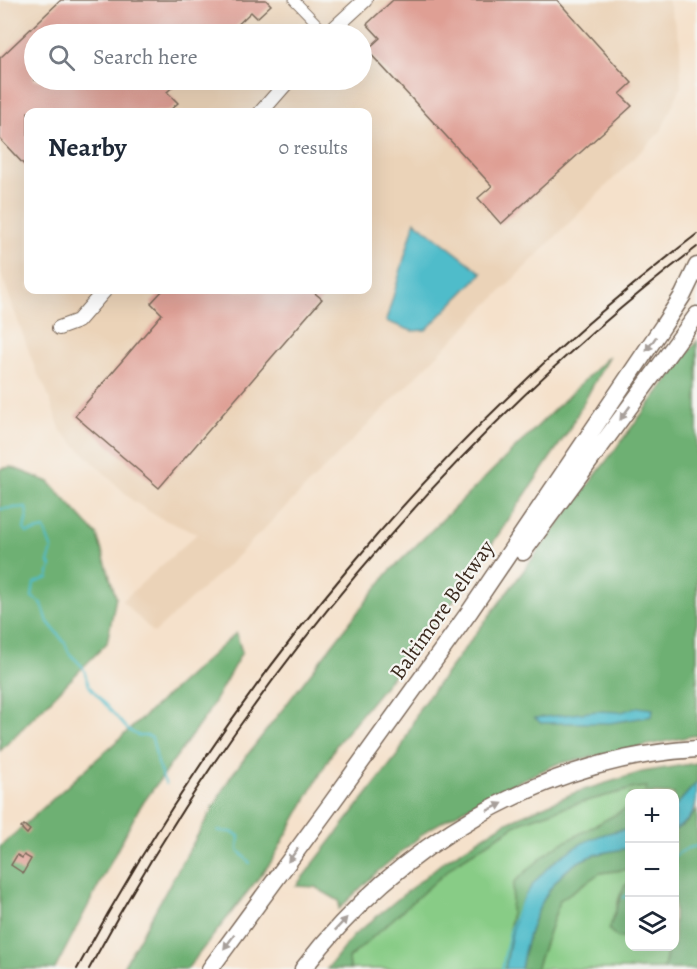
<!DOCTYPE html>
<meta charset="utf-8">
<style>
:root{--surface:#fff;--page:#f2f2f3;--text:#1f2937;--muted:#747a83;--line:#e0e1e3}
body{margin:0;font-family:Alegreya,serif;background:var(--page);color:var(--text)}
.controls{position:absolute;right:18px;bottom:18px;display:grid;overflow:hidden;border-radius:12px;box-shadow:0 6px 24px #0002}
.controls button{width:54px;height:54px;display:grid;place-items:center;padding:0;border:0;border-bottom:2px solid var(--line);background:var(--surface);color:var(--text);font:30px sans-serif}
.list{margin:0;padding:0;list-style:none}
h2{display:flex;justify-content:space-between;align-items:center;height:78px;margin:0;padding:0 24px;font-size:26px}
h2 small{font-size:20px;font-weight:400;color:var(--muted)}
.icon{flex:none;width:33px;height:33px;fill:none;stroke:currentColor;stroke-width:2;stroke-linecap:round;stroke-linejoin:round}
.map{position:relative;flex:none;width:697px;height:969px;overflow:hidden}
.search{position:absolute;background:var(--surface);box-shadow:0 6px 24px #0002;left:24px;top:24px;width:348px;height:66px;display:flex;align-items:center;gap:15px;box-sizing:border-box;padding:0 21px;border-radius:33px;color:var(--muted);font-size:22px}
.panel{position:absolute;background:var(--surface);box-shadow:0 6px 24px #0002;left:24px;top:108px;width:348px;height:186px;border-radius:12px}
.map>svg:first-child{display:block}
.built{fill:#ebd3b8;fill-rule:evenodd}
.green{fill:#88cc86;stroke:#627b52;stroke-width:1.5}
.forest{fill:#6eb073;stroke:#546d48;stroke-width:1.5}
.water{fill:#50bcca;stroke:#467374;stroke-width:1.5}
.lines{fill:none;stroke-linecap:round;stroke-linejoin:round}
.stream{stroke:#50bcca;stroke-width:2}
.building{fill:#df9f94}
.street-casing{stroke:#7c6a5b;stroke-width:11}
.secondary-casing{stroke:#7c6a5b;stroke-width:16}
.highway-casing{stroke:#7c6a5b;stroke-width:19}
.street{stroke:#fff;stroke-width:9}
.secondary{stroke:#fff;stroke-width:14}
.highway{stroke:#fff;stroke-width:16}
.rail{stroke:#3b2a1e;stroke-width:2}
.oneway{fill:#a79f9a}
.labels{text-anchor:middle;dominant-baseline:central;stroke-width:4.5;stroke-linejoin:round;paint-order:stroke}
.street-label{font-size:22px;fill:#3b2a1e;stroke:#f6f6f2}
</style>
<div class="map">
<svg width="697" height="969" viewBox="0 0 697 969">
<rect width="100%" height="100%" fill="#f6f6f2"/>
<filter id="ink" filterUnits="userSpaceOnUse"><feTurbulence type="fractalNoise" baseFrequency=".0167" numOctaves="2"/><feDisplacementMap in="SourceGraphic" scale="12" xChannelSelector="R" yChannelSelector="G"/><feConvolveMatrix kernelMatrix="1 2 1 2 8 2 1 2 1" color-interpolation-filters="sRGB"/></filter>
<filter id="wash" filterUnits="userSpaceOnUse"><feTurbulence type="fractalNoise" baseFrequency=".008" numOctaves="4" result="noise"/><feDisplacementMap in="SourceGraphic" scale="24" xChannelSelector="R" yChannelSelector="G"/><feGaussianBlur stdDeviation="1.35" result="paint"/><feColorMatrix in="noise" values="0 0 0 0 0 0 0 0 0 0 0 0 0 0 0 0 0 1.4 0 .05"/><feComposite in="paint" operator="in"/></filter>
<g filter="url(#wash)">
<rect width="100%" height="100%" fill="#f5e1cb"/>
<path class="built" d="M 0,0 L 668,0 L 680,42 L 681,87 L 661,131 L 226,567 L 154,633 L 122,601 L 197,534 L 158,517 L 133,501 L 61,431 L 45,387 L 36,371 L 0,271 ZM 34,34 L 362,34 L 362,80 L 34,80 ZM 28,112 L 368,112 L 368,290 L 28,290 Z"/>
<path class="green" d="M 648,787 L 644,793 L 630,794 L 629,807 L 626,810 L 597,826 L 514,882 C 510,911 511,940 505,969 L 350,969 L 349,958 L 456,863 L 521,822 L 575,804 L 636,788 Z
M 629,869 L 629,882 C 614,896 616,917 617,937 L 629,939 L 630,946 L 668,947 L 664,969 L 536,969 L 560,900 L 600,873 Z"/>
<path class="forest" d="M 697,341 L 697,735 L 557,764 L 493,793 L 429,829 L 377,872 L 339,909 L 339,901 L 315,887 L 296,886 L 399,753 L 419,709 Z
M 609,356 L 567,433 L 452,603 L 337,744 L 271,862 L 187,969 L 122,969 L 231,776 L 388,573 Z
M 11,467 L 49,482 L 97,535 L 116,597 L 107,643 L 0,751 L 0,469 Z
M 236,633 L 242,652 L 207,714 L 138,810 L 55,969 L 0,969 L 0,847 Z
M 697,763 L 697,782 L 675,807 L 674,794 L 644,793 L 647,787 L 636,788 L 575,804 L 521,822 L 456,863 L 349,958 L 350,969 L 327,969 L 353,936 L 443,862 L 505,823 L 574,793 L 642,772 Z
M 629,807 L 629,829 L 615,831 L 557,859 L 534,885 L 518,911 L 510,943 L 511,909 L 514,882 L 553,848 Z
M 697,810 L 697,969 L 664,969 L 668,947 L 674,946 L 675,830 L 687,822 Z
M 629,848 L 629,869 L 600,873 L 560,900 L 536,969 L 521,969 C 528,929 544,878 584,859 C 597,852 615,851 629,848 Z
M 629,882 L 629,939 L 617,937 L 609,930 L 624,887 Z"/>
<path class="water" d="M 415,221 L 482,273 L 426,330 L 412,331 L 386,321 Z
M 638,707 L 653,709 L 652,716 L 610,723 L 541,723 L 535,718 L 598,711 L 621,712 Z
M 697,782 C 697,807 697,816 675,830 L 675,807 Z
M 629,829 L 629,848 C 615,851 597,852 584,859 C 545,877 527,930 521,969 L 505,969 C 509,950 511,928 518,910 C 537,866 583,834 629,829 Z"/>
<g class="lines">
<path class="stream" d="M 0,509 L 26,507 L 27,516 L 24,529 L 27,533 L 44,529 L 52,550 L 48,562 L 51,565 L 48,578 L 34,583 L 32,597 L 42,604 L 48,622 L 65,643 L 69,653 L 83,667 L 89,686 L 128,730 L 139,736 L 148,736 L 152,738 C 156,753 158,771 166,784
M 217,831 L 231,832 L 239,836 L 238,850 L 250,863
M 674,856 L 688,848 L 697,846
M 623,898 L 630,892
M 502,969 C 508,938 511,914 532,889"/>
</g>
<g id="blocks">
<path class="building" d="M 61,0 L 266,0 L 271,5 L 257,18 L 251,12 L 228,34 L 34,34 L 34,80 L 180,80 L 167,92 L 178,103 L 168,112 L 28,112 L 28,169 L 0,139 L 0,58 Z
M 393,0 L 557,0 L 632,83 L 620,94 L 632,106 L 501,224 L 478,198 L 492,186 L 367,50 L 380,38 L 367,24 Z
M 163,290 L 311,290 L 322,299 L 159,488 L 75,416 L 162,314 L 151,303 Z
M 24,825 L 30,830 L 27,834 L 21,828 Z
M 17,855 L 22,858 L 24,855 L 31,859 L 23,873 L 11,865 Z"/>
</g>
</g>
<g filter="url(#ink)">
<use href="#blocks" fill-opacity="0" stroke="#7c6a5b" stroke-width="1.5"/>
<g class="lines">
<g class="street-casing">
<path id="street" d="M 294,0 L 327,34"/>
</g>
<g class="secondary-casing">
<path id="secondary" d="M 328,34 L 365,0
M 261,112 L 289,80
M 59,328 L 78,321 L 105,290"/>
</g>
<g class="highway-casing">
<path id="highway" d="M 523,552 L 697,315
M 210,969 L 328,808 L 470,611 L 663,326 L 683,295 L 697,266
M 303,969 C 397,846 540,758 697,749"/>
</g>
<use href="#street" class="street"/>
<use href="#secondary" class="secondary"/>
<use href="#highway" class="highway"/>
<path class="rail" d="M 77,969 C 230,685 441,430 697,234
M 89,969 C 237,693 448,438 697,247"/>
</g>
<defs><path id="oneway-solid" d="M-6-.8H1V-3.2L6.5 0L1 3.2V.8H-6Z" transform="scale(1.5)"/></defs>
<g class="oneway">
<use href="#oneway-solid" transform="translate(651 344) rotate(125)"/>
<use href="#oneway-solid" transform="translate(625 413) rotate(126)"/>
<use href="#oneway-solid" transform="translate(495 807) rotate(-26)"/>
<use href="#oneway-solid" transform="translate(293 855) rotate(127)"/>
<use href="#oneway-solid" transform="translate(341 924) rotate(-47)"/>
<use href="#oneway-solid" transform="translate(229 942) rotate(127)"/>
</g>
</g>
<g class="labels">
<g class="street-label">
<text transform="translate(442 610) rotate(-55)">Baltimore Beltway</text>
</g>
</g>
</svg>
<div class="controls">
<button>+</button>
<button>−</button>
<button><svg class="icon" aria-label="layers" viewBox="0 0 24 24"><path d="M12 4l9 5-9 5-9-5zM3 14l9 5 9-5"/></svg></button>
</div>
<div class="search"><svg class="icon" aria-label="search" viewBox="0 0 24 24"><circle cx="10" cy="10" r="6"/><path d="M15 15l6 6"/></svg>Search here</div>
<section class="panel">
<h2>Nearby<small>0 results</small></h2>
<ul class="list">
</ul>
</section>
</div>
